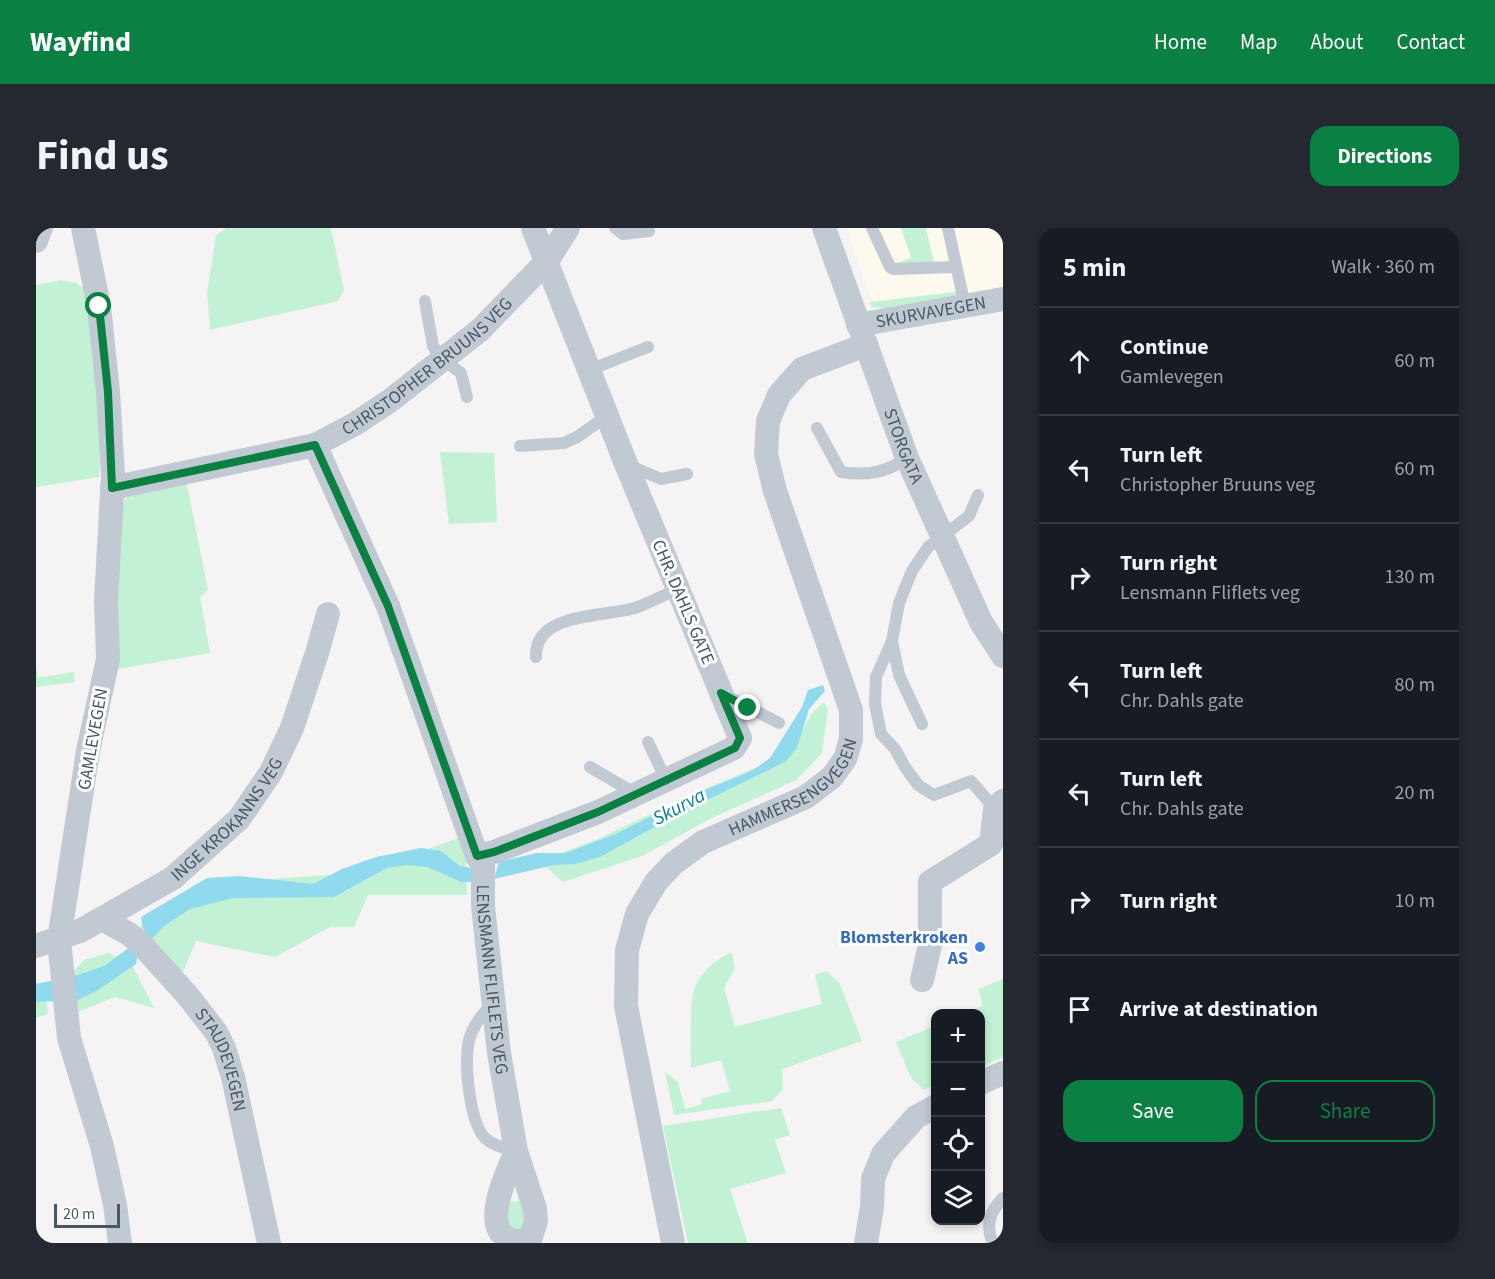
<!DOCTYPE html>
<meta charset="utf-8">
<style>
:root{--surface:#171b24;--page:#242831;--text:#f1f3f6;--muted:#9ea1a6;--line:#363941;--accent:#0b8043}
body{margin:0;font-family:"Source Sans 3",sans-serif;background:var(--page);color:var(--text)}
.controls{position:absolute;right:18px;bottom:18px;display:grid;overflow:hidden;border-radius:12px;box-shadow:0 3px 9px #0003}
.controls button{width:54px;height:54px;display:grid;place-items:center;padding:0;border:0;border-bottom:2px solid var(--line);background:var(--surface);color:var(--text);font:30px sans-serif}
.scale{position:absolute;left:18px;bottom:15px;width:66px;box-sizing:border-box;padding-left:6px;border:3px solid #4a5661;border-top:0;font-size:16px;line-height:21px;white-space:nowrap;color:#4a5661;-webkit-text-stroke:4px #fff;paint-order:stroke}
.stop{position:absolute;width:18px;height:18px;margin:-14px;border:4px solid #0b8043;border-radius:50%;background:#fff}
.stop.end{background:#0b8043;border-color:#fff;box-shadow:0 2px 6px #0008}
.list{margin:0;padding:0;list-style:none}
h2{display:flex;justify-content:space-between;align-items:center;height:78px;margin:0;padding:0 24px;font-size:26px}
h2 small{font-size:20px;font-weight:400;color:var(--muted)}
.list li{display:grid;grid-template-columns:39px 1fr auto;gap:18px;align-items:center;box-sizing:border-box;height:108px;padding:0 24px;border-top:2px solid var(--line)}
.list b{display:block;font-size:22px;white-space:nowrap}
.list p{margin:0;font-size:20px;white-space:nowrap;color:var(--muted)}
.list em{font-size:20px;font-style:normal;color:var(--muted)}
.actions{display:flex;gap:12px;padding:18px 24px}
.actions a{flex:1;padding:14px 0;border:2px solid var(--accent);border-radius:18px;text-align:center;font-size:21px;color:var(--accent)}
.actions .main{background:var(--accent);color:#fff}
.icon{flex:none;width:33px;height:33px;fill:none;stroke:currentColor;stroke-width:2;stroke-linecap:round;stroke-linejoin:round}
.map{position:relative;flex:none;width:967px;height:1015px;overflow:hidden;border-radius:18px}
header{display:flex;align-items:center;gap:36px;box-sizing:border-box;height:84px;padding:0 30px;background:var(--accent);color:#fff}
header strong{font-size:28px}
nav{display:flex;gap:33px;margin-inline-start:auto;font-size:21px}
.intro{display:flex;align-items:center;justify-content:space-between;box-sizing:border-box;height:144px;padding:0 36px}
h1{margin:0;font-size:42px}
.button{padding:15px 27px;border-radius:18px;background:var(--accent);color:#fff;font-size:21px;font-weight:700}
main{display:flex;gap:36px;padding:0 36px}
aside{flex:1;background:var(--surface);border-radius:18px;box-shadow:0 3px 9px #0003}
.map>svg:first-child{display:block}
.commercial{fill:#fdf9ef}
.green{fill:#c3f1d5}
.water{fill:#90daee}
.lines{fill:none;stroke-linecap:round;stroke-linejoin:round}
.lane{stroke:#c1cad2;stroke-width:12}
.street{stroke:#c1cad2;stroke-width:24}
.route{stroke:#0b8043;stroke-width:8}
.shop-dot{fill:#3f7fe0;stroke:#fff;stroke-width:2}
.labels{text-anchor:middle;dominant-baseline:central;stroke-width:6;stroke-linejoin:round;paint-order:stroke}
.street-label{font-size:18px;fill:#4a5661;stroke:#fff}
.shop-label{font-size:18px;font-weight:bold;fill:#366cbe;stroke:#fff;text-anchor:end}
.water-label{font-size:20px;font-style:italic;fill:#0c7c9b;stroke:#fff}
</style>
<header>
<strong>Wayfind</strong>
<nav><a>Home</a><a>Map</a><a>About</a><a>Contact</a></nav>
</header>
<div class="intro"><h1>Find us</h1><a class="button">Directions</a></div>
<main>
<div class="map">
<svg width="967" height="1015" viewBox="0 0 967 1015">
<rect width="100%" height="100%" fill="#f5f3f3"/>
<path class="commercial" d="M 811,0 L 967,0 L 967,59 L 898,72 L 839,76 L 829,56 Z"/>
<path class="green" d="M 191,0 L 295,0 L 308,62 L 302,73 L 174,102 L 171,65 L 180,7 Z
M 865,0 L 890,0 L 898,35 L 859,36 L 875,30 Z
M 25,52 L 40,55 L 50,62 L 65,207 L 63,249 L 0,259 L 0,57 Z
M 926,63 L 924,69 L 851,80 L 835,79 L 834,74 Z
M 404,224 L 458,225 L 461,294 L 413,296 Z
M 150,251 L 172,362 L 164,369 L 174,425 L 82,441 L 79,393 L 86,276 L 97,261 Z
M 0,437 L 2,450 L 38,444 L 39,454 L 0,459 Z
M 788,474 L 792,481 L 786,525 L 760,552 L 676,590 L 606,628 L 527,654 L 504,633 L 562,611 L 654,567 L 753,526 L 776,485 Z
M 423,610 L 430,623 L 431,667 L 332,667 L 318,699 L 294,699 L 239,729 L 160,713 L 146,746 L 100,703 L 105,697 L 148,670 L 191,654 L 321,645 Z
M 73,725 L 96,737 L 118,780 L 79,769 L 39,785 L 33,748 L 48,732 Z
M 696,725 L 699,740 L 688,760 L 699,799 L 786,776 L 779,747 L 790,743 L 804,756 L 826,813 L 746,841 L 747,861 L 736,873 L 638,887 L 629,844 L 642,854 L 649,881 L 666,876 L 665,871 L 694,863 L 685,832 L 655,840 C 655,823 653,772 659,759 C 666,744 680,730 696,725 Z
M 967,751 L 967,829 L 945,839 L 944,786 L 928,785 L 946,778 L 943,761 Z
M 0,754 L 9,757 L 12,786 L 0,790 Z
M 899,798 L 899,857 L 888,862 L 875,850 L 860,814 Z
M 745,880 L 754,907 L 739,912 L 750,945 L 694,961 L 712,1015 L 652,1015 L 627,898 Z
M 484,973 L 490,987 L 486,1000 L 477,1003 L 469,994 L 473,974 Z"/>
<path class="water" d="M 787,457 L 789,463 L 773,481 L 761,520 L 749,534 L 644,585 L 564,629 L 539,636 L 518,637 L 458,651 L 463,634 L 501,625 L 530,625 L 582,605 L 652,569 L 716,543 L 734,530 L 766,479 L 772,462 Z
M 385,620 L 405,623 L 424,638 L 436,640 L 439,654 L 425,654 L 392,639 L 371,637 L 351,640 L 298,669 L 197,670 L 154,681 L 128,698 L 113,714 L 109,710 L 105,689 L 171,650 L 203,648 L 277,656 L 306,641 L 340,629 Z
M 94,719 L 102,725 L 100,736 L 62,762 L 42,772 L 0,774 L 0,756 L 42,747 L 68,738 Z"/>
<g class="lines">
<path class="lane" d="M 579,0 L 587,6 L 613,3
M 836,0 L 854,39 L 857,41 L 920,39
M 912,0 L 929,78
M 389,73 L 397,118 L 406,131 L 425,145 L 431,169
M 553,142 L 612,119
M 781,200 L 805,244 C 830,248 850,245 871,230
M 484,218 L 528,215 L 541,209 L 571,188
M 592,237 L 625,251 L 651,246
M 856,413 L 840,449 L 839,476 L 845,506 L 859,521 L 869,539 L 882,557 L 898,567 L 935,553 L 959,581
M 500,429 C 498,384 568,389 599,380 C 613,375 628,367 642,361
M 689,467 L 743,495
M 886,496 L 863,447 L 856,413 L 863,375 L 876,343 L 892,319 L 933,288 L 942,267
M 612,514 L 630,552
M 554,539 L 600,566
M 458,774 C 447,785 437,797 433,812 C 428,834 433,895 450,911 C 458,918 469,920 480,923
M 957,1015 C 949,998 954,983 967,970"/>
<g class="street">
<path d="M 47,0 L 63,78 L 72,164 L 77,247 L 70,373 L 72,431 L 52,523 L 23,712 L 33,810 L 66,918 L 79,977 L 84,1015"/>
<path id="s1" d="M 788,0 L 871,230 L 945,394 L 967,428"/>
<path d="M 0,13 L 5,0"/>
<path id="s2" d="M 822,97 L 967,71"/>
<path id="s3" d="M 279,217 L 352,378 L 441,628 L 447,636 L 447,678 L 463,825 L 480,923 L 499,981 L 500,993 L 495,1009 C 487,1014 477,1015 469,1009 C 447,992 472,944 480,923"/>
<path id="s4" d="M 76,260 L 279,217 L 319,196 L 355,172 L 444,102 L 511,33 L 532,0"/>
<path d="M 441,628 L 458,624 L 562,584 L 698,520 L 704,510 L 590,236 L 497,0"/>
<path id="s5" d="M 66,691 L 93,706 L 107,718 L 152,768 L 180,804 L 188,820 L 197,849 L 233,1015"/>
<path id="s6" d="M 0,718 L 44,703 L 137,650 L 203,591 L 235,544 L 256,500 L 281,425 L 292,386"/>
<path d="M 886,752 L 894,717 L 894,654 L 955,616 L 959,581 L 967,573"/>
<path d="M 944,855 L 967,845"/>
<path id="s7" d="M 637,1015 L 590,778 L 591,722 L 601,686 L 620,654 L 638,635 L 667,614 L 770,569 L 796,549 L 809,531 L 815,511 L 815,482 L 739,263 L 730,226 L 732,193 L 743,167 L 766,141 L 829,117"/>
<path d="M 830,1015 L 836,979 L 837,951 L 847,926 L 880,889 L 900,878"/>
</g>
</g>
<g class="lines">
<path class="route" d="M 63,78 L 72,164 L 76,260 L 279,217 L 352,378 L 441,628 L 458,624 L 562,584 L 699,520 L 704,510 L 685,465 L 712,480"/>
</g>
<circle class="shop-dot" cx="944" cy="719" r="6"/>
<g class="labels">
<g class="street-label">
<text stroke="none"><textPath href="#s2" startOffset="74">SKURVAVEGEN</textPath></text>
<text stroke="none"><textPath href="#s4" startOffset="345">CHRISTOPHER BRUUNS VEG</textPath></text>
<text stroke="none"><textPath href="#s1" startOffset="232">STORGATA</textPath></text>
<text transform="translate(647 374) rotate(67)">CHR. DAHLS GATE</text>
<text transform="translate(57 511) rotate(-80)">GAMLEVEGEN</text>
<text stroke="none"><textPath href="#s7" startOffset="543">HAMMERSENGVEGEN</textPath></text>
<text stroke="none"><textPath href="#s6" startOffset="234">INGE KROKANNS VEG</textPath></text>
<text stroke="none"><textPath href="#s3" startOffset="568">LENSMANN FLIFLETS VEG</textPath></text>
<text stroke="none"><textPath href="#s5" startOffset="190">STAUDEVEGEN</textPath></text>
</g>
<g class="shop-label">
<text x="932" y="709">Blomsterkroken<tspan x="932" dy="21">AS</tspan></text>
</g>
<g class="water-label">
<text transform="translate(643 579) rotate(-28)">Skurva</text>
</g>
</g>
</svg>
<div class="controls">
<button>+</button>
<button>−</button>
<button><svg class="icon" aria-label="locate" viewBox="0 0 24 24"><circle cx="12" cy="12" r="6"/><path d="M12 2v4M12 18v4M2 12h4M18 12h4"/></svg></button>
<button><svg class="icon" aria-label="layers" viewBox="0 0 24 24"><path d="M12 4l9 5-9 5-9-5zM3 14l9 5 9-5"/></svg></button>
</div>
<div class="scale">20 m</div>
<div class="stop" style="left:63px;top:78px"></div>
<div class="stop end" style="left:712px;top:480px"></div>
</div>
<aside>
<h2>5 min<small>Walk · 360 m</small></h2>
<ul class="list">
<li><svg class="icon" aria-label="ahead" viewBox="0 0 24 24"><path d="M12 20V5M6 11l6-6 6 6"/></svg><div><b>Continue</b><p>Gamlevegen</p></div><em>60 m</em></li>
<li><svg class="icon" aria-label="left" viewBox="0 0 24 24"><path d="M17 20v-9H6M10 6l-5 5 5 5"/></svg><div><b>Turn left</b><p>Christopher Bruuns veg</p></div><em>60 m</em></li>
<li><svg class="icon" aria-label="right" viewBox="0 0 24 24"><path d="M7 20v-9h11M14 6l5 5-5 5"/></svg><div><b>Turn right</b><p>Lensmann Fliflets veg</p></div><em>130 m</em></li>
<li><svg class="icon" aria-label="left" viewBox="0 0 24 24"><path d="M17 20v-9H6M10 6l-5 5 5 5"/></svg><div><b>Turn left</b><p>Chr. Dahls gate</p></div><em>80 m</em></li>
<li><svg class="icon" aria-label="left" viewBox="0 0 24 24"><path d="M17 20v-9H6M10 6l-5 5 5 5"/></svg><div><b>Turn left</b><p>Chr. Dahls gate</p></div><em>20 m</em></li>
<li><svg class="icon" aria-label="right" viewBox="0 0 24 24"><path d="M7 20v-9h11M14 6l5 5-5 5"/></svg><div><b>Turn right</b></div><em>10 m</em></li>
<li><svg class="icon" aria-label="arrive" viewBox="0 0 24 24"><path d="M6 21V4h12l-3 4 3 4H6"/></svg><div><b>Arrive at destination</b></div></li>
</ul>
<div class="actions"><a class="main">Save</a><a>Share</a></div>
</aside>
</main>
